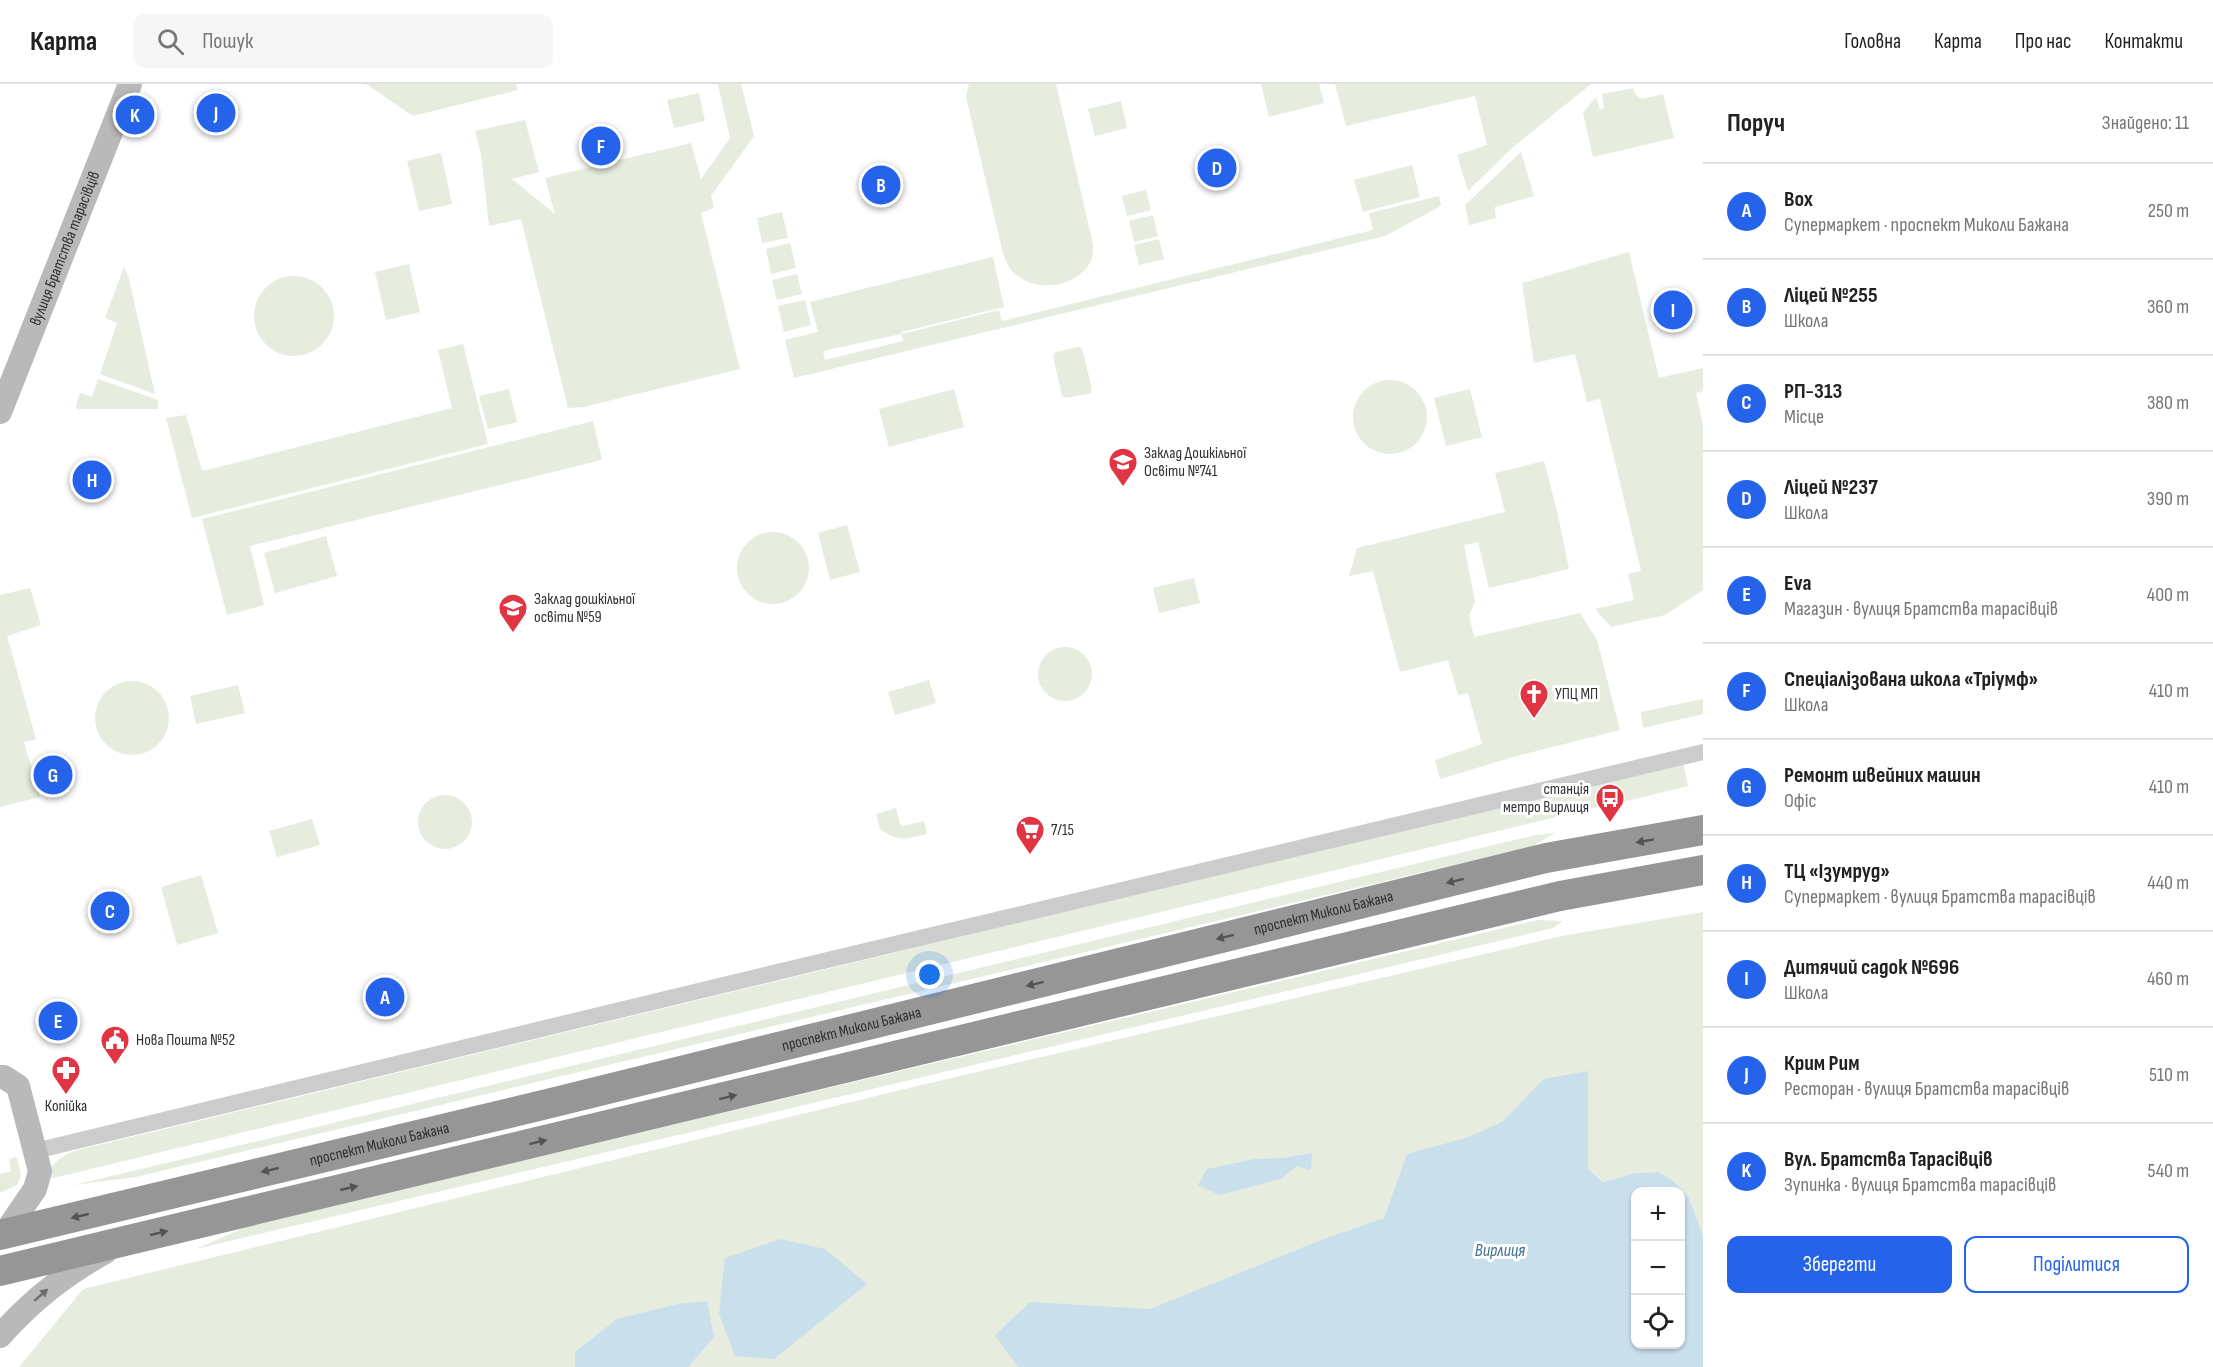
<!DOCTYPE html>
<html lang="uk">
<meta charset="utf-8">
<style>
:root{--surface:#fff;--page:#f6f6f6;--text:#222;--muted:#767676;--line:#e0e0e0;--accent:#2563eb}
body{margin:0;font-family:"Sofia Sans Condensed",sans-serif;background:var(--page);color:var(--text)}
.controls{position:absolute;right:18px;bottom:18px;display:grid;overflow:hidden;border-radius:12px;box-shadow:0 2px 4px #0004}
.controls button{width:54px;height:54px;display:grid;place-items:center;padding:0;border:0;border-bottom:2px solid var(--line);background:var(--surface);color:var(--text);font:30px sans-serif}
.you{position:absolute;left:930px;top:891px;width:21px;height:21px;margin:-15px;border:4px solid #fff;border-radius:50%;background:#1a73e8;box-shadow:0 0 0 9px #1a73e833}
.badge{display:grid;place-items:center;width:39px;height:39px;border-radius:50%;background:var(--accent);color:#fff;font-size:20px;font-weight:700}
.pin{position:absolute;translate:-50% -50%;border:3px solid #fff;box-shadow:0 2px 6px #0006}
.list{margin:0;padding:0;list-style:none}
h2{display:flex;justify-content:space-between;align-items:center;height:78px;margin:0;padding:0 24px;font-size:26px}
h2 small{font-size:20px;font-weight:400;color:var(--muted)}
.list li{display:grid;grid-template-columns:39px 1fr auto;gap:18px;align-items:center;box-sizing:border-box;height:96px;padding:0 24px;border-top:2px solid var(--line)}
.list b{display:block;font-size:22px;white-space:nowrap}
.list p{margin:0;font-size:20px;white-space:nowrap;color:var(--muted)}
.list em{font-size:20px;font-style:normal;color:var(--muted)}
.actions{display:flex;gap:12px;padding:18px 24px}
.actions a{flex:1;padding:14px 0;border:2px solid var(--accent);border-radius:12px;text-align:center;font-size:21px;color:var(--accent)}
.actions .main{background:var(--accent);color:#fff}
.icon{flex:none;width:33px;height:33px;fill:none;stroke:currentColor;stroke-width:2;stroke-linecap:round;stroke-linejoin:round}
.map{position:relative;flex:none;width:1703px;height:1283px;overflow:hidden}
header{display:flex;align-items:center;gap:36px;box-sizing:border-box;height:84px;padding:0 30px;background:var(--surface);border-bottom:2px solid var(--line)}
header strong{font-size:28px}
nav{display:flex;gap:33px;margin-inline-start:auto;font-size:21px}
.search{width:420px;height:54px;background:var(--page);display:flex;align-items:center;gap:15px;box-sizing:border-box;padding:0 21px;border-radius:12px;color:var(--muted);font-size:22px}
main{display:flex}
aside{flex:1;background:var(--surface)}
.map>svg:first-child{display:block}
.green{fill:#e6ecde;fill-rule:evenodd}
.water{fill:#cadfec;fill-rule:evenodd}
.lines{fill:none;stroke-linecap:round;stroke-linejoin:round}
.street{stroke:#ccc;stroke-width:16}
.secondary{stroke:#b9b9b9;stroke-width:24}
.highway{stroke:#969696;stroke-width:30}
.oneway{fill:#535353}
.oneway2{fill:#6d6d6d}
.labels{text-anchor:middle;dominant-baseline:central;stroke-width:6;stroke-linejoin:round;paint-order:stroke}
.street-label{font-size:16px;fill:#2f2f2f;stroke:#fff}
.poi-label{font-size:16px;fill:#2f2f2f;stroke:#fff;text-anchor:start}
.water-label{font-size:18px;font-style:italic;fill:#3e7191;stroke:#fff}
</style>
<header>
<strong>Карта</strong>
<div class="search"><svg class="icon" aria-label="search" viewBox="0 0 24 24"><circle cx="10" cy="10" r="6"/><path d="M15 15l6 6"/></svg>Пошук</div>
<nav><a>Головна</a><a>Карта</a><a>Про нас</a><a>Контакти</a></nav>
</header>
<main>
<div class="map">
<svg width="1703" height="1283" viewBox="0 0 1703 1283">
<rect width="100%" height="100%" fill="#fff"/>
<path class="green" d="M 366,0 L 516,0 L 518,6 L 413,32 Z
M 718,0 L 741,0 L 754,52 L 711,112 L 714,124 L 701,129 L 740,285 L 583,323 L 568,324 L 521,135 L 489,142 L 481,70 L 475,47 L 525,36 L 539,88 L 512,95 L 555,130 L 545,94 L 691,59 L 701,95 L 730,54 Z
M 969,0 L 1056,0 L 1093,160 C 1093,166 1093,174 1090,179 C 1074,206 1028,210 1009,183 C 1006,178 1004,171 1002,165 L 966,13 Z
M 1261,0 L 1319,0 L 1324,19 L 1269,33 Z
M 1335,0 L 1591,0 L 1512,64 L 1468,107 L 1457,71 L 1487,61 L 1475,12 L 1346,42 Z
M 1633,4 L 1636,11 L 1642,15 L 1663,10 L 1674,54 L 1593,73 L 1583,29 L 1596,13 L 1600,25 L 1604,24 L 1602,10 Z
M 699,9 L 705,37 L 674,44 L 667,16 Z
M 1121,17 L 1127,44 L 1095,52 L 1088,25 Z
M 1521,68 L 1534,112 L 1495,123 L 1496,134 L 1469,141 L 1465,121 Z
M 441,69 L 452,120 L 419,127 L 407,77 Z
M 1412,81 L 1420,113 L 1363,128 L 1354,96 Z
M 1146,106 L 1151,126 L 1127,132 L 1122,112 Z
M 1439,112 L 1441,122 L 1385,152 L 794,294 L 785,256 L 818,248 L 810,218 L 993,173 L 1004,223 L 901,248 L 902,250 L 999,226 L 1002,237 L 1373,146 L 1369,129 ZM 901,250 L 903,257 L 825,276 L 823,267 Z
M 782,128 L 788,154 L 762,159 L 757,134 Z
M 1153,131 L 1158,152 L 1134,158 L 1129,137 Z
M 1159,155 L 1164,175 L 1139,181 L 1134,161 Z
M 790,159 L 796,184 L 771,190 L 766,165 Z
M 1629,168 L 1659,294 L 1703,284 L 1703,307 L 1696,309 L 1703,341 L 1703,506 L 1665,531 L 1611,543 L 1595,525 L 1634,516 L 1628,490 L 1641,487 L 1600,315 L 1587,318 L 1575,270 L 1534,279 L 1522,199 Z
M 409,180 L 420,228 L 386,236 L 375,188 Z
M 124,183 L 128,191 L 155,310 L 100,290 L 117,239 L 105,234 Z
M 797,190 L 802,210 L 777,216 L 772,196 Z
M254 232a40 40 0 1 1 80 0a40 40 0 1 1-80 0Z
M 805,216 L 811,241 L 784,248 L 778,222 Z
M 463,260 L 488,360 L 192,434 L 166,334 L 186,331 L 202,387 L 452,324 L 438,266 Z
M 1078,263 L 1082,264 L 1092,305 L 1091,309 L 1066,314 L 1062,312 L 1053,272 L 1056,268 Z
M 98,295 L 158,316 L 158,325 L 78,325 L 76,322 L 80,309 L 92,313 Z
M1353 333a37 37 0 1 1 74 0a37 37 0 1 1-74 0Z
M 509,305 L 517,338 L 488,345 L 479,312 Z
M 954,305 L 964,343 L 889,363 L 879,325 Z
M 1470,305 L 1482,353 L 1446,362 L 1434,314 Z
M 593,337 L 602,376 L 250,462 L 264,521 L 227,531 L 202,435 Z
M 1544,377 L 1558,431 L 1569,485 L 1489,504 L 1478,458 L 1464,461 L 1475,518 L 1469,531 L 1474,553 L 1580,529 L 1597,556 L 1620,646 L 1513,673 L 1440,695 L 1435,676 L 1482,660 L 1468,609 L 1458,611 L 1448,576 L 1400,588 L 1373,487 L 1349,492 L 1357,464 L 1505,428 L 1495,389 Z
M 847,441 L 860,488 L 830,496 L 818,449 Z
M737 484a36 36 0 1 1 72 0a36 36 0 1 1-72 0Z
M 326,452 L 337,492 L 275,509 L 264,469 Z
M 1194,494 L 1200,519 L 1159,529 L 1153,504 Z
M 30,504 L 41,541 L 7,552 L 36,655 L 24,658 L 40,713 L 0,723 L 0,511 Z
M1038 590a27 27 0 1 1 54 0a27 27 0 1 1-54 0Z
M 929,596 L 936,619 L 895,631 L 888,608 Z
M95 634a37 37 0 1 1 74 0a37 37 0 1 1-74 0Z
M 238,601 L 245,629 L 196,640 L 190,612 Z
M 1703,615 L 1703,630 L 1643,644 L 1641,628 Z
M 1683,678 L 1688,702 L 1619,719 L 1617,710 L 1597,714 L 1598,723 L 45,1096 C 51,1079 61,1071 78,1066 Z
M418 738a27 27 0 1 1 54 0a27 27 0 1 1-54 0Z
M 896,724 L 900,740 L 903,742 L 924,737 L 927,750 C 906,755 898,758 880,745 L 876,730 Z
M 312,735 L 320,761 L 277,773 L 269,747 Z
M 1555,749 L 1533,762 L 136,1093 L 74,1101 L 1535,751 Z
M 201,791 L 218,849 L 177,861 L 161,803 Z
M 1703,828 L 1703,1151 L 1689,1114 L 1673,1096 L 1658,1088 L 1635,1089 L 1603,1098 L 1588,1085 L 1588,987 L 1466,1107 L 1019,1283 L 19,1283 L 83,1205 L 917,1002 L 1562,852 Z
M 1538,836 L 1563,837 L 1553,844 L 196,1165 L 250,1141 Z
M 17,1073 L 21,1092 L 17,1101 L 0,1109 L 0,1090 L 11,1087 L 9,1075 Z"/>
<path class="water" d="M 1588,987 L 1588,1085 L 1603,1098 L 1635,1089 L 1658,1088 L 1673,1096 L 1689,1114 L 1703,1151 L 1703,1283 L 1018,1283 L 995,1251 L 1030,1218 L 1150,1225 L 1321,1156 L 1384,1134 L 1407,1070 L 1466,1054 L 1502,1038 L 1544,995 ZM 1636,1108 L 1680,1108 L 1680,1260 L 1636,1260 Z
M 1312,1069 L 1311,1086 L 1297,1082 L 1281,1095 L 1219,1111 L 1198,1101 L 1207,1085 L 1255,1075 L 1283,1074 Z
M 780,1155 L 825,1165 L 867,1200 L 774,1275 L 735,1272 L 719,1230 L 725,1174 Z
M 707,1217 L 714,1253 L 688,1283 L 575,1283 L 575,1268 L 617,1235 L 678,1220 Z"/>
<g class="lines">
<path class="street" d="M 35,1067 L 819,878 L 1703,668"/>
<g class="secondary">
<path id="s1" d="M 0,328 L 130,0"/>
<path d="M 0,993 L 4,993 L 18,1002 L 40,1087 L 35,1105 L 5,1149"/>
<path d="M 0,1252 C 32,1216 63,1192 105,1168"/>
</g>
<g class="highway">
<path id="s2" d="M 0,1151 L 551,1019 L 1546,774 L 1703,746"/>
<path d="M 0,1187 L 1560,812 L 1703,786"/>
</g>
</g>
<defs><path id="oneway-solid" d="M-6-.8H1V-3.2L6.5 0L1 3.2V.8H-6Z" transform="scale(1.5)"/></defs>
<g class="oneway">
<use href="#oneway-solid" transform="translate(1645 757) rotate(170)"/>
<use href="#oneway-solid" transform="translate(1455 797) rotate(166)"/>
<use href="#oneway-solid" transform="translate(1225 853) rotate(166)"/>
<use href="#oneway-solid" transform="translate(1035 900) rotate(166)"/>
<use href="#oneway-solid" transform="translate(728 1013) rotate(-14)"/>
<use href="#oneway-solid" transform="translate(538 1058) rotate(-14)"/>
<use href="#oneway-solid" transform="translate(270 1086) rotate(167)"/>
<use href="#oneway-solid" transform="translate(349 1104) rotate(-13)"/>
<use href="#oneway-solid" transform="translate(80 1132) rotate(167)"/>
<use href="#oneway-solid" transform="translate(159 1149) rotate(-13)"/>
</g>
<use class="oneway2" href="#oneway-solid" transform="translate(41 1211) rotate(-41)"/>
<defs>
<g id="school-pin" transform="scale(1.5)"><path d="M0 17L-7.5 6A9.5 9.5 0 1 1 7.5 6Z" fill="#e23544" stroke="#fff"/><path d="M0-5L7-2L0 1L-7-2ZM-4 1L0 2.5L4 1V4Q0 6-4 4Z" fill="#fff"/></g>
<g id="church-pin" transform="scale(1.5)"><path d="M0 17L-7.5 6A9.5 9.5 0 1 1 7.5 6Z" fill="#e23544" stroke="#fff"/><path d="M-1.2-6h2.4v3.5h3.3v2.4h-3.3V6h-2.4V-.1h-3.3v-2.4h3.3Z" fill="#fff"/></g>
<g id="bus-pin" transform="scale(1.5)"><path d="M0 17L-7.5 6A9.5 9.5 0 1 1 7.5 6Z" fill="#e23544" stroke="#fff"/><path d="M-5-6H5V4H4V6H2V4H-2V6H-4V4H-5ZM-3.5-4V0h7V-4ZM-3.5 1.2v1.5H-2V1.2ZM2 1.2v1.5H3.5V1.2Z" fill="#fff"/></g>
<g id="supermarket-pin" transform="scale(1.5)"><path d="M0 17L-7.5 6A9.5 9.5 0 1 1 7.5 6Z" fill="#e23544" stroke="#fff"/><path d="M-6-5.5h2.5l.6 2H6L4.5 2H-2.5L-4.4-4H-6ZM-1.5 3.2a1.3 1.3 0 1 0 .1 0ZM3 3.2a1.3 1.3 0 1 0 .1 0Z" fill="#fff"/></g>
<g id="civic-pin" transform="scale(1.5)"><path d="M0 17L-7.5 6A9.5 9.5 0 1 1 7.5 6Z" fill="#e23544" stroke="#fff"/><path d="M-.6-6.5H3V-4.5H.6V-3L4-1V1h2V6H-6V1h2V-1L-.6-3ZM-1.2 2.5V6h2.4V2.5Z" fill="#fff"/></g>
<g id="pharmacy-pin" transform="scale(1.5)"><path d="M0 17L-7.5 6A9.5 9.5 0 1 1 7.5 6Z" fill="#e23544" stroke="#fff"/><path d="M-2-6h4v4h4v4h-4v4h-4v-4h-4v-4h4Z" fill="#fff"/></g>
</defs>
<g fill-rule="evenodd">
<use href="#school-pin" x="1123" y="378"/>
<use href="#school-pin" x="513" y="524"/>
<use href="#church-pin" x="1534" y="610"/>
<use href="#bus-pin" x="1610" y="714"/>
<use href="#supermarket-pin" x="1030" y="746"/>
<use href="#civic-pin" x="115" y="956"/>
<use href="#pharmacy-pin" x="66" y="986"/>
</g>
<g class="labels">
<g class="street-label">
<text stroke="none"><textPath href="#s1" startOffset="176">вулиця Братства тарасівців</textPath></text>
<text stroke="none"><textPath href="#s2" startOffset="1362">проспект Миколи Бажана</textPath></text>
<text stroke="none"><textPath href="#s2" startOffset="876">проспект Миколи Бажана</textPath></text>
<text stroke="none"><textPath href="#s2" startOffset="390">проспект Миколи Бажана</textPath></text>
</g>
<g class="poi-label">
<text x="1144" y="369">Заклад Дошкільної<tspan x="1144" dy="18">Освіти №741</tspan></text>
<text x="534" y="515">Заклад дошкільної<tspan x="534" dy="18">освіти №59</tspan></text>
<text x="1555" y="610">УПЦ МП</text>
<text x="1589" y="705" text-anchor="end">станція<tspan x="1589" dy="18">метро Вирлиця</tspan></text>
<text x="1051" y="746">7/15</text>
<text x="136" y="956">Нова Пошта №52</text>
<text x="66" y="1022" text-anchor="middle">Копійка</text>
</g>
<g class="water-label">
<text x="1500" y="1166">Вирлиця</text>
</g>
</g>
</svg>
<div class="controls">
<button>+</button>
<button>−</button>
<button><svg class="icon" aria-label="locate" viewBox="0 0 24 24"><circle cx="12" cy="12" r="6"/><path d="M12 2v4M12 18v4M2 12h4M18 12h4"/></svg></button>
</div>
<div class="you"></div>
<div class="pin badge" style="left:385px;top:913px">A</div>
<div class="pin badge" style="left:881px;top:101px">B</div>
<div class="pin badge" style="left:110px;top:827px">C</div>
<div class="pin badge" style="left:1217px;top:84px">D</div>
<div class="pin badge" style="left:58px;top:937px">E</div>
<div class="pin badge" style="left:601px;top:62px">F</div>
<div class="pin badge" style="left:53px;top:691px">G</div>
<div class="pin badge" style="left:92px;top:396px">H</div>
<div class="pin badge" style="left:1673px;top:226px">I</div>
<div class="pin badge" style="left:216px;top:29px">J</div>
<div class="pin badge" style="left:135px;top:31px">K</div>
</div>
<aside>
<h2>Поруч<small>Знайдено: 11</small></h2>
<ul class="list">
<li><span class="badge">A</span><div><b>Box</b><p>Супермаркет · проспект Миколи Бажана</p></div><em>250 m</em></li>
<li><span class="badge">B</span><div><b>Ліцей №255</b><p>Школа</p></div><em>360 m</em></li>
<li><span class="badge">C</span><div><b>РП-313</b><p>Місце</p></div><em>380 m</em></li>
<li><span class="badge">D</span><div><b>Ліцей №237</b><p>Школа</p></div><em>390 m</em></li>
<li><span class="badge">E</span><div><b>Eva</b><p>Магазин · вулиця Братства тарасівців</p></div><em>400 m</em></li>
<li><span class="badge">F</span><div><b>Спеціалізована школа «Тріумф»</b><p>Школа</p></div><em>410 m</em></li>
<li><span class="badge">G</span><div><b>Ремонт швейних машин</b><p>Офіс</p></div><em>410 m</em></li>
<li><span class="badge">H</span><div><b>ТЦ «Ізумруд»</b><p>Супермаркет · вулиця Братства тарасівців</p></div><em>440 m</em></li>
<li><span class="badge">I</span><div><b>Дитячий садок №696</b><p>Школа</p></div><em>460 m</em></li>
<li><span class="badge">J</span><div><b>Крим Рим</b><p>Ресторан · вулиця Братства тарасівців</p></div><em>510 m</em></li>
<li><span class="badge">K</span><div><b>Вул. Братства Тарасівців</b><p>Зупинка · вулиця Братства тарасівців</p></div><em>540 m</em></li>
</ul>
<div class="actions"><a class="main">Зберегти</a><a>Поділитися</a></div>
</aside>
</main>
